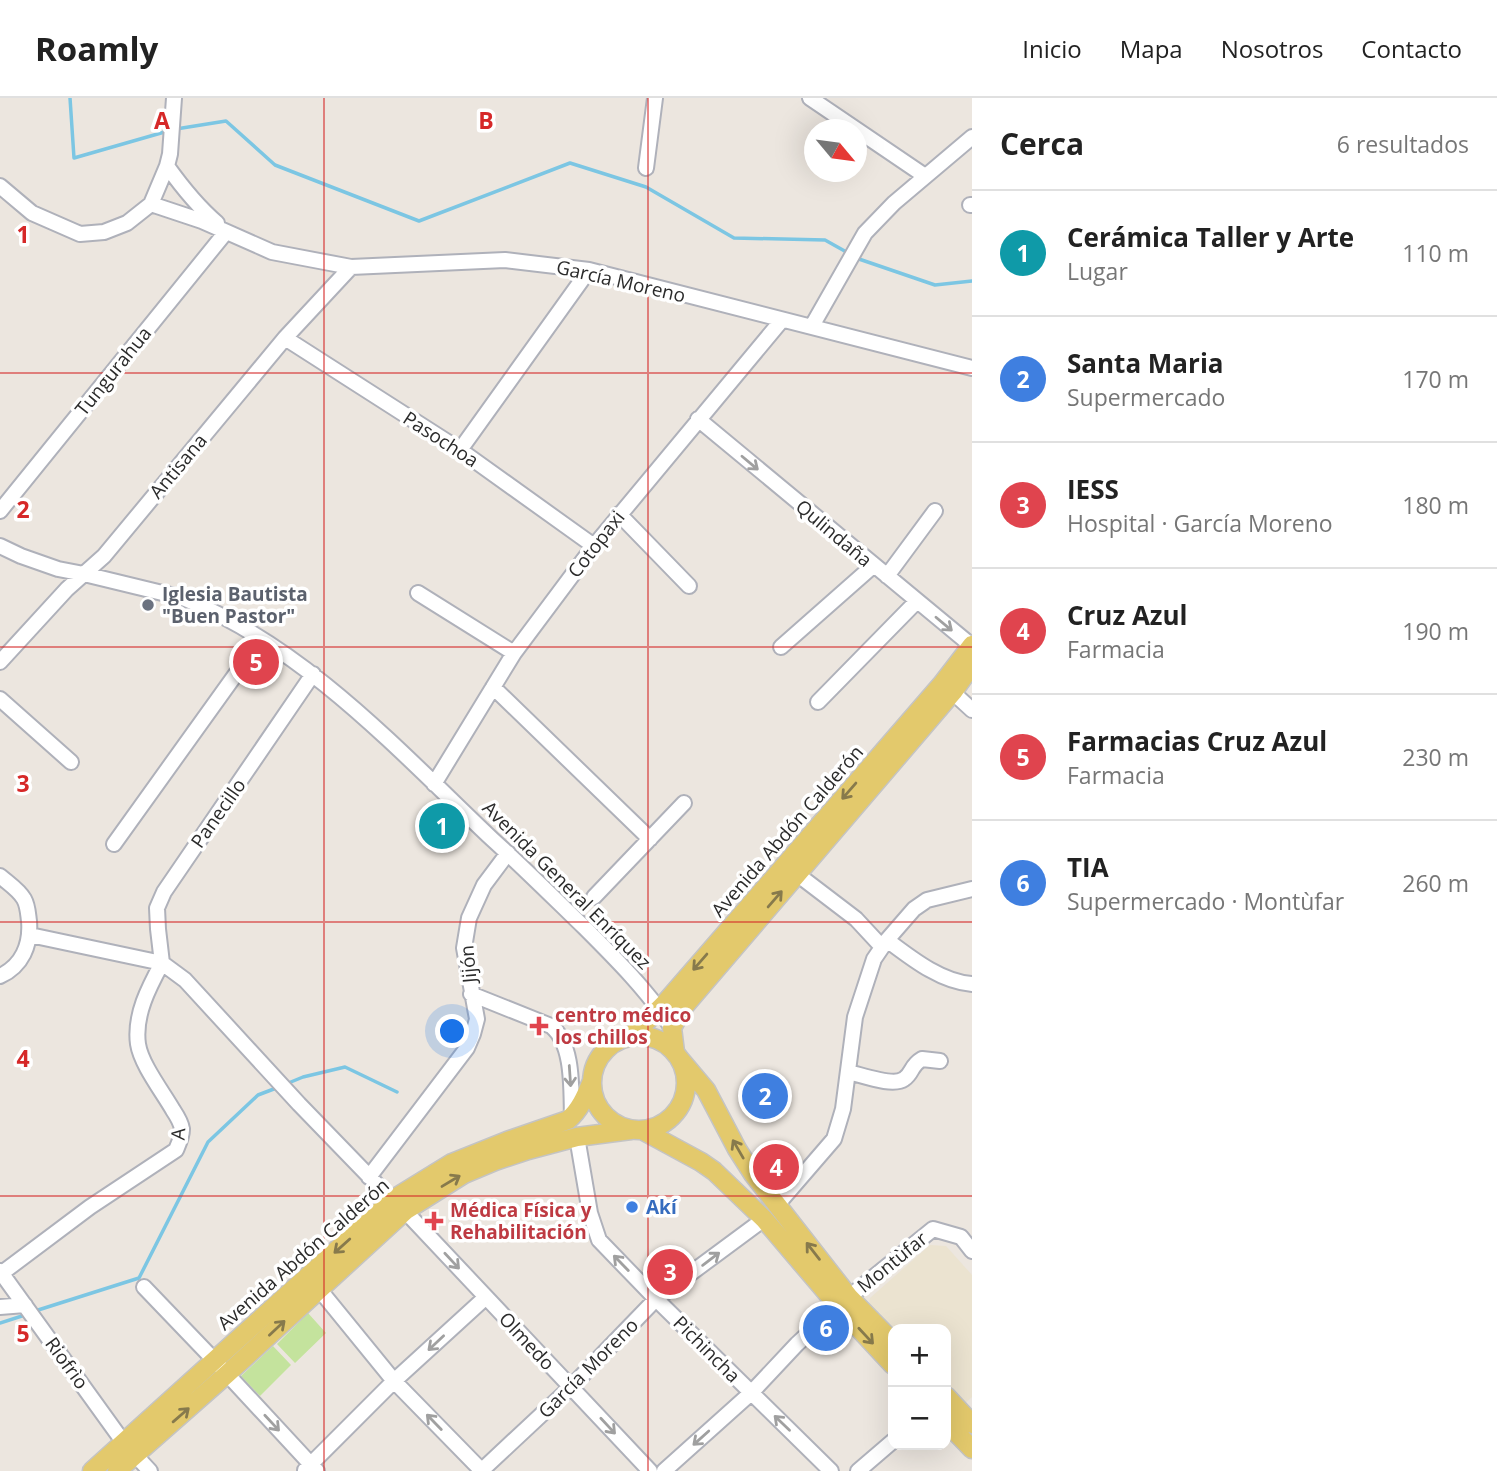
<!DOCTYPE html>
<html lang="es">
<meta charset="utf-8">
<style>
:root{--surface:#fff;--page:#f6f6f6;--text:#222;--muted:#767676;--line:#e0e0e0;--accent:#4f69e9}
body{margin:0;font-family:"Open Sans",sans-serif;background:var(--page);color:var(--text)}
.controls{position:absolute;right:21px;bottom:21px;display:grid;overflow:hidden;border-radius:14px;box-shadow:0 7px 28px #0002}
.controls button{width:63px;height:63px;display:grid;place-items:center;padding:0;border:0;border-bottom:2px solid var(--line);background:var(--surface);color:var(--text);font:35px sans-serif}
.compass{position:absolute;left:804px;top:21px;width:63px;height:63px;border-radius:50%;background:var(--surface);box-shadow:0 7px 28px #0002;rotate:119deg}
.you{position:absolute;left:453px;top:934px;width:24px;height:24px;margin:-18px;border:5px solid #fff;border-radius:50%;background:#1a73e8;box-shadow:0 0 0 10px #1a73e833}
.badge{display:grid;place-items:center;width:46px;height:46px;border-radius:50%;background:var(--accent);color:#fff;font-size:23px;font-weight:700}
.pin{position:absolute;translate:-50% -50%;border:4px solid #fff;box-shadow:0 2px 7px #0006}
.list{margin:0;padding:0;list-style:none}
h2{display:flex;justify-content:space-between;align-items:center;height:91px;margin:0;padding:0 28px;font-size:30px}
h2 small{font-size:23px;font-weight:400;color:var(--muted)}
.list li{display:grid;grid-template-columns:46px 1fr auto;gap:21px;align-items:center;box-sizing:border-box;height:126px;padding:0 28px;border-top:2px solid var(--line)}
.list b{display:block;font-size:26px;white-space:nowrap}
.list p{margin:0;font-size:23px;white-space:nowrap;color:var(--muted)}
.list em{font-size:23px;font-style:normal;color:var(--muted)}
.map{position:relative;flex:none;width:972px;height:1373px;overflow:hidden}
header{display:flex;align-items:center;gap:42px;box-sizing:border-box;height:98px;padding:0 35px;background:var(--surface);border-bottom:2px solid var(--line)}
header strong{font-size:33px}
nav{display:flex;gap:38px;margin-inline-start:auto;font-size:24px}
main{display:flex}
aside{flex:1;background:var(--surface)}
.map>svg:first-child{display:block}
.education{fill:#ebe3d0}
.pitch{fill:#c4e39d}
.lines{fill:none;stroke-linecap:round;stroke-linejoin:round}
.stream{stroke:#7cc6e3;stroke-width:3.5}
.minor-casing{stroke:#afb1ba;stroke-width:18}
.major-casing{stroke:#c4c4c4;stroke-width:21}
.minor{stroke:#fff;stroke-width:14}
.major{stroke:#e3c96c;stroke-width:18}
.oneway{stroke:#a0a0a0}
.oneway2{stroke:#877a4c}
.grid{fill:none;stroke:#d62828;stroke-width:2;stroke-opacity:0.55}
.worship-dot{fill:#6b7280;stroke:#fff;stroke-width:2.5}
.health-dot{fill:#e0444e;stroke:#fff;stroke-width:2.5}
.shop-dot{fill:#3f7fe0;stroke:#fff;stroke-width:2.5}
.labels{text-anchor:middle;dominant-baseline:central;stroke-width:7;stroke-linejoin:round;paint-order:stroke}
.street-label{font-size:19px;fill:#2b2b2b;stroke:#fff}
.worship-label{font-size:19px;font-weight:bold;fill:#5b616d;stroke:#fff;text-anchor:start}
.health-label{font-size:19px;font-weight:bold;fill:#be3a42;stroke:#fff;text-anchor:start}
.shop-label{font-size:19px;font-weight:bold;fill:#366cbe;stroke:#fff;text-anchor:start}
.grid-label{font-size:23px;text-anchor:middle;font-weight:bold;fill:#d62828;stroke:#fff;stroke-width:7;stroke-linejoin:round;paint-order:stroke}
</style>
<header>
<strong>Roamly</strong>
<nav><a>Inicio</a><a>Mapa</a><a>Nosotros</a><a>Contacto</a></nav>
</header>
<main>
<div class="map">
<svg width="972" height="1373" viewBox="0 0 972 1373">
<rect width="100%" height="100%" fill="#ece6df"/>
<path class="education" d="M 930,1147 L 946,1148 L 972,1177 L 972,1299 L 963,1307 L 946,1288 L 946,1231 L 893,1232 L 869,1206 L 870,1200 Z"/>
<path class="pitch" d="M 308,1215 L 326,1235 L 295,1265 L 277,1246 Z
M 273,1248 L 291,1267 L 260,1298 L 241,1278 Z"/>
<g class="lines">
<path class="stream" d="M 70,0 L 74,60 L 168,33
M 176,31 L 226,23 L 275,67 L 419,123 L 570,65 L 646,89 L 734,140 L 825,142 L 850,156
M 856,160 L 935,187 L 972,183
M 286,986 L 303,979 L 345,969 L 397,994
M 35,1213 L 139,1180 L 208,1044 L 258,997 L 279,989
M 0,1225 L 25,1217"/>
<g class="minor-casing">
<path id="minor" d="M 810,0 L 925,78
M 167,68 C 182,89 197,108 217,125
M 646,70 L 655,0
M 0,88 L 32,115 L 80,136 L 104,134 L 127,125 L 151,106 L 167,68 L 170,56 L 174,0
M 151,106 L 202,123 L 272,154 L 351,169 L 505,162 L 589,172 L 972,270
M 970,107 L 972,107
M 812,228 L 865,135 L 894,105 L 972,39
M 285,240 L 460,352 L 594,448
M 698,321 L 972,548
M 460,352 L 589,172
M 0,413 L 226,134
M 619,416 L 689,488
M 0,448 L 21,458 L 58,471 L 84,476 L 183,500 C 306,550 398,652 492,741 C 524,770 554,800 585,830 C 616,861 648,893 672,930
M 887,478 L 935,413
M 418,495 L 514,555
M 781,549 L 874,467
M 0,564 L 67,491 L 104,458 L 285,240 L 351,169
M 493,589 L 650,741
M 947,589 L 972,612
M 0,601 L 71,664
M 818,604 L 917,503
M 434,686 L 514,555 L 594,448 L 782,222
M 114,746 L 261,541
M 797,776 L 856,821 L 882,849
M 0,778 C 8,785 19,792 24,801 C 28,808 28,816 29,823 C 31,847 22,868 0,878
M 594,799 L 684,705
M 30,837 L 162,865 L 185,882 L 299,1006 L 392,1102
M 887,842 C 911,860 941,884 972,886
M 162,865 L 158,831 L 157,810 L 164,794 L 313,576
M 471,896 L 551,928 C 574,946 571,992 572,1019
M 848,974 C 862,977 893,989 904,981 C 913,975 910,968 922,961 L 940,963
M 577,1039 L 590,1115 L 599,1142 L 656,1201 L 831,1373
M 369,1079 L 467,950 L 473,936 L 477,921 L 464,850 L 469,820 L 484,787 L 508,755
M 777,1107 L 834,1041 L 843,1011 L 855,919 L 874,861 L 887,842 L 914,811 L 927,802 L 972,791
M 405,1113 L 650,1373
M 0,1173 L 124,1345 L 150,1373
M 2,1175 L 90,1109 L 176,1052 C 179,1045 182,1039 182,1031 C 181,1024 177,1018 173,1012 C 162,993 141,966 138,946 C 134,917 149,889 162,865
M 144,1189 L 215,1263 L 317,1373
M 319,1191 L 394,1283 L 482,1373
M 0,1209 L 25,1207
M 305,1372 L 394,1283 L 486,1199
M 481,1373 L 571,1289 L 656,1201 L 764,1121
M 664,1373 L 751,1295 L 797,1246 L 838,1208 L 933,1131 L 961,1139 L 972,1153
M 858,1373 L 893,1343"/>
</g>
<g class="major-casing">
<path id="major" d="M592 985a47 47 0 1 1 94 0a47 47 0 1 1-94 0Z
M 626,940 L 638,932 L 666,904 L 942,586 L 972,547
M 675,954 L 672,930 L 682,911 L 953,594 L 972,567
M 679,960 L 706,992 L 737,1051 L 753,1076 L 849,1199 L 893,1244
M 642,1032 L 701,1064 L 714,1073 L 764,1121 L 838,1208 L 893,1267
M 946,1298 L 972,1326
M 946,1324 L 972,1351
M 92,1373 L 392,1102 L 452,1065 L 507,1043 L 568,1022 C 580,1012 586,997 592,983
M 117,1373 L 227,1276 L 405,1113 L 464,1076 L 495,1063 L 528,1052 L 577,1039 L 631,1032"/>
</g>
<use href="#minor" class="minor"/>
<use href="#major" class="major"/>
</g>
<defs><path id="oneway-shaft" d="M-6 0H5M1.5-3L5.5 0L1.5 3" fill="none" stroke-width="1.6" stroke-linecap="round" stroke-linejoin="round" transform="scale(1.75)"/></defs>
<g class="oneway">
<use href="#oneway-shaft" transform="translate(750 365) rotate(40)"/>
<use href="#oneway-shaft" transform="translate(944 526) rotate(40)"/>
<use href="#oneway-shaft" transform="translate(570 978) rotate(86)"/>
<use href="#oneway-shaft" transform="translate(711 1161) rotate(-37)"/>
<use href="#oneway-shaft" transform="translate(452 1163) rotate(47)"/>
<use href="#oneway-shaft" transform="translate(621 1165) rotate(-134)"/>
<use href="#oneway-shaft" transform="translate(436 1245) rotate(137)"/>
<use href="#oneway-shaft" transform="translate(434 1324) rotate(-134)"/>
<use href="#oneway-shaft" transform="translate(272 1325) rotate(47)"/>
<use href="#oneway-shaft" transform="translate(782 1325) rotate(-136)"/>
<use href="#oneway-shaft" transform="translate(608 1328) rotate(47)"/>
<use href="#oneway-shaft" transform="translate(701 1340) rotate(138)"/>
</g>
<g class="oneway2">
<use href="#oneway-shaft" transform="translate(849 693) rotate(131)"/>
<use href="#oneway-shaft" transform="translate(775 801) rotate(-49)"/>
<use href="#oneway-shaft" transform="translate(700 864) rotate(131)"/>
<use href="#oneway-shaft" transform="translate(738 1051) rotate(-120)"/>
<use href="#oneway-shaft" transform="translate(451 1083) rotate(-31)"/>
<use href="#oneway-shaft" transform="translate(342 1148) rotate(138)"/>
<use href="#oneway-shaft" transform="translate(813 1153) rotate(-128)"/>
<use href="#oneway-shaft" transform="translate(277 1230) rotate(-43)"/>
<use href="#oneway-shaft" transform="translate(866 1238) rotate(47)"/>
<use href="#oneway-shaft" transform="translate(181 1317) rotate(-41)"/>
</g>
<path class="grid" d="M 324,0 L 324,1373M 648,0 L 648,1373M 0,275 L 972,275M 0,549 L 972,549M 0,824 L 972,824M 0,1098 L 972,1098"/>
<circle class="worship-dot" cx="148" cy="507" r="7"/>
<g class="health-dot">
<path d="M535.5 917.5h7v7h7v7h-7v7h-7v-7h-7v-7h7z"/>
<path d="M430.5 1112.5h7v7h7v7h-7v7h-7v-7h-7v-7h7z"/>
</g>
<circle class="shop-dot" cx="632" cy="1109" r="7"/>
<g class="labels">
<g class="street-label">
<text transform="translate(621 183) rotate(13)">García Moreno</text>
<text transform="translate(113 273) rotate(-51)">Tungurahua</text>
<text transform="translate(441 341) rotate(33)">Pasochoa</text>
<text transform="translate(178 368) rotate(-50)">Antisana</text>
<text transform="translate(834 435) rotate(40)">Qulindaña</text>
<text transform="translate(596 446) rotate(-52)">Cotopaxi</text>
<text transform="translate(218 715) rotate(-55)">Panecillo</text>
<text transform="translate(787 733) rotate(-49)">Avenida Abdón Calderón</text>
<text transform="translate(567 787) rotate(45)">Avenida General Enríquez</text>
<text transform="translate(468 866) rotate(-95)">Jijón</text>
<text transform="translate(178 1036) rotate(-86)">A</text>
<text transform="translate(303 1156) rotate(-41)">Avenida Abdón Calderón</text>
<text transform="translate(892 1164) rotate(-39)">Montùfar</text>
<text transform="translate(527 1243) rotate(47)">Olmedo</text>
<text transform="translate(707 1251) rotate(45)">Pichincha</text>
<text transform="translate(67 1265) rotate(54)">Riofrìo</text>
<text transform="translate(588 1270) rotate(-45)">García Moreno</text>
</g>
<g class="worship-label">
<text x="162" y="496">Iglesia Bautista<tspan x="162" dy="22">"Buen Pastor"</tspan></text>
</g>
<g class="health-label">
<text x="555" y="917">centro médico<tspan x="555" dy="22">los chillos</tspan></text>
<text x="450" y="1112">Médica Física y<tspan x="450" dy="22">Rehabilitación</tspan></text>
</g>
<g class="shop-label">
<text x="646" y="1109">Akí</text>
</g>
</g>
<g class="grid-label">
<text x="162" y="31">A</text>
<text x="486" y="31">B</text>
<text x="23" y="145">1</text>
<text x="23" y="420">2</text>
<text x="23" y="694">3</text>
<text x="23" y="969">4</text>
<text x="23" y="1244">5</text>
</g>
</svg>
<div class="controls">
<button>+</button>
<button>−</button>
</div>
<svg class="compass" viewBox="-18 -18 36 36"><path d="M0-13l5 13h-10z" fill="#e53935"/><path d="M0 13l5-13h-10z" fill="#767676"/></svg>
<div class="you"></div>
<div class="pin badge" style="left:442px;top:728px;background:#0f9aa8">1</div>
<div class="pin badge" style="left:765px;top:998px;background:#3f7fe0">2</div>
<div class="pin badge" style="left:670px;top:1174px;background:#e0444e">3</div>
<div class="pin badge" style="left:776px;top:1069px;background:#e0444e">4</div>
<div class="pin badge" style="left:256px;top:564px;background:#e0444e">5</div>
<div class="pin badge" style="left:826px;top:1230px;background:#3f7fe0">6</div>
</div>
<aside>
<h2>Cerca<small>6 resultados</small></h2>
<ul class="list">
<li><span class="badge" style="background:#0f9aa8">1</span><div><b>Cerámica Taller y Arte</b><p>Lugar</p></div><em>110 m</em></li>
<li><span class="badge" style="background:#3f7fe0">2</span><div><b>Santa Maria</b><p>Supermercado</p></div><em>170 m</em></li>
<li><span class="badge" style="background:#e0444e">3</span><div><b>IESS</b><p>Hospital · García Moreno</p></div><em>180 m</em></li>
<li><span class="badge" style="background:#e0444e">4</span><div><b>Cruz Azul</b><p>Farmacia</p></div><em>190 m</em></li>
<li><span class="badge" style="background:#e0444e">5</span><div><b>Farmacias Cruz Azul</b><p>Farmacia</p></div><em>230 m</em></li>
<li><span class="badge" style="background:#3f7fe0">6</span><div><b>TIA</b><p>Supermercado · Montùfar</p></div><em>260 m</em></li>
</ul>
</aside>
</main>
